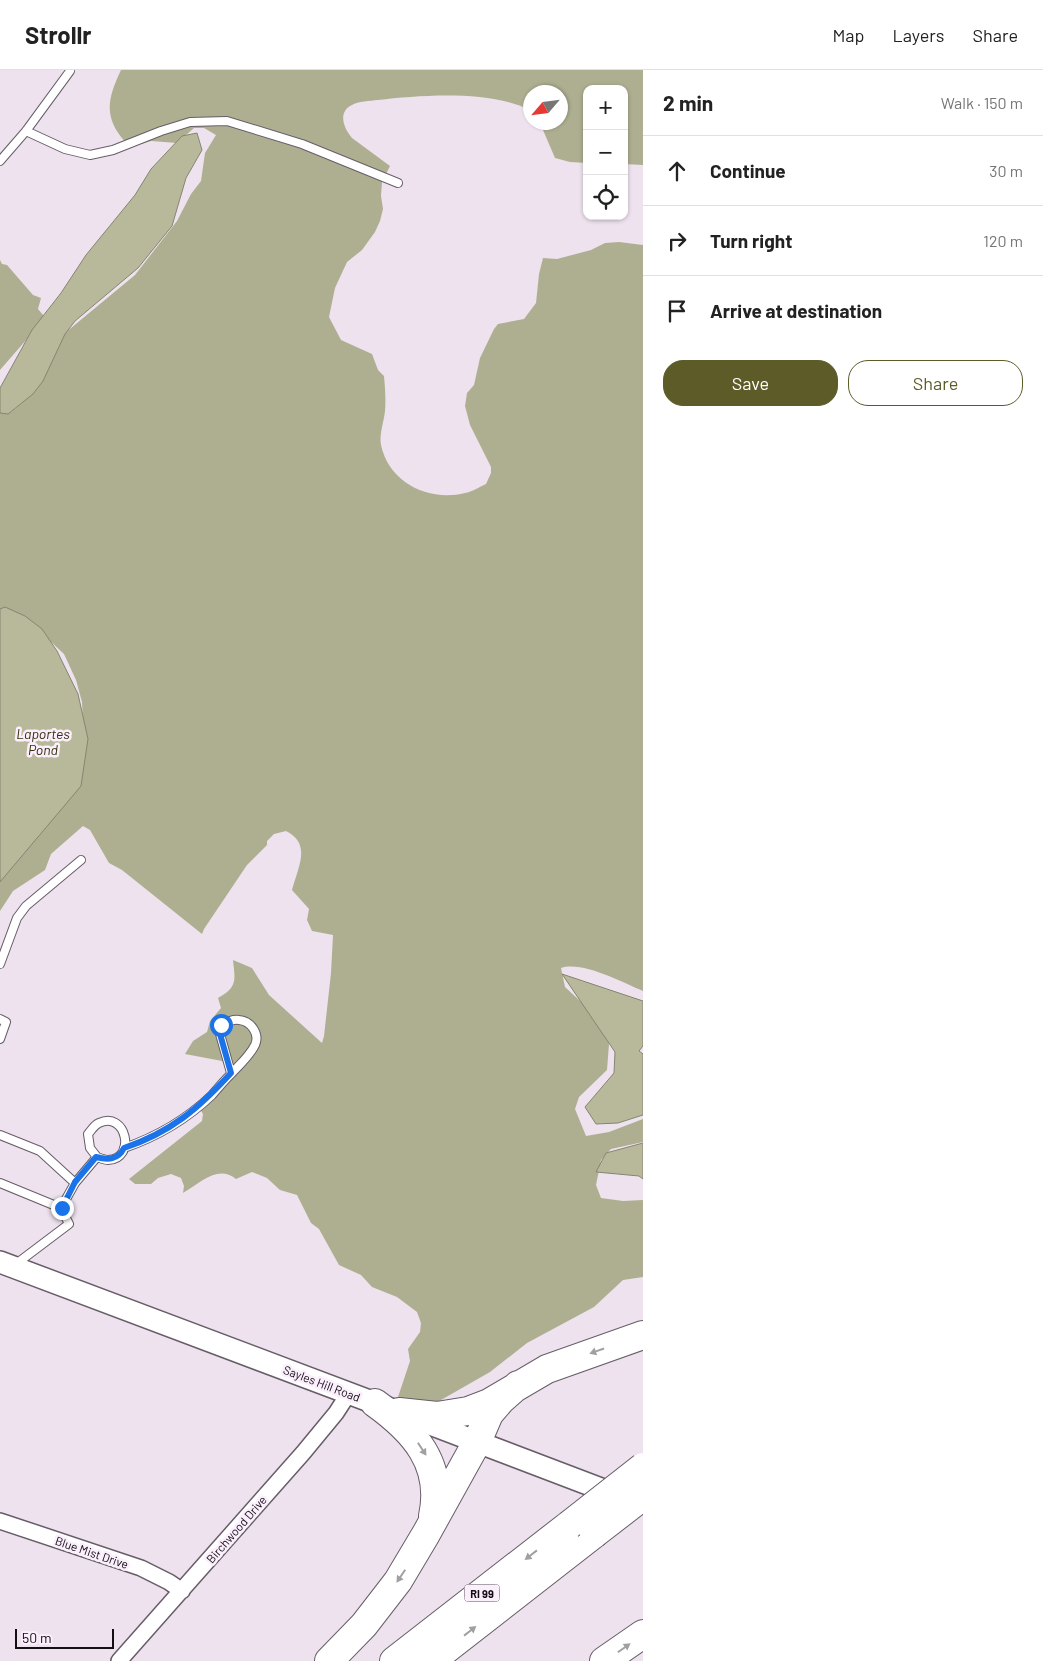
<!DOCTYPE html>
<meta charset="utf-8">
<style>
:root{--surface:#fff;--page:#f2f2f2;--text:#222;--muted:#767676;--line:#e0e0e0;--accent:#5d5c29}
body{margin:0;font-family:Barlow,sans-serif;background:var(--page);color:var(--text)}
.controls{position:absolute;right:15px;top:15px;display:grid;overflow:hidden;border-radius:10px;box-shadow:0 1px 4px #0004}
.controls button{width:45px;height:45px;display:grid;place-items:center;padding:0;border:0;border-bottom:1px solid var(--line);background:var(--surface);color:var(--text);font:25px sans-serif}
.compass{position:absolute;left:523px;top:15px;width:45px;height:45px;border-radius:50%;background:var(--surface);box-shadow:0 1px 4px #0004;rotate:242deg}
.scale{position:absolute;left:15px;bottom:12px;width:99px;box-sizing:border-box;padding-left:5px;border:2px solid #120e13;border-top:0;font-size:14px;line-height:18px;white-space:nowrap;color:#120e13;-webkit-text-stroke:4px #fceffd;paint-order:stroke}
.stop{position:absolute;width:15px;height:15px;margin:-11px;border:4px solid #1a73e8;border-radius:50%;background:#fff}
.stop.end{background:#1a73e8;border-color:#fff;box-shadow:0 1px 5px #0008}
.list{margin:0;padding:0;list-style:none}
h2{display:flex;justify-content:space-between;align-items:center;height:65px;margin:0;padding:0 20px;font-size:21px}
h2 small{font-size:16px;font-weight:400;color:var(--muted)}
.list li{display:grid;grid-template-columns:32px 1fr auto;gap:15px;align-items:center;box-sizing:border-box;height:70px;padding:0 20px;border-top:1px solid var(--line)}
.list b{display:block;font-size:19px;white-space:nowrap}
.list em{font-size:16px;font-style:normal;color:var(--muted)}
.actions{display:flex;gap:10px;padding:15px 20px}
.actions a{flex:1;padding:11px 0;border:1px solid var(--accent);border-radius:20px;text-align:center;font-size:18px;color:var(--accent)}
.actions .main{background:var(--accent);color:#fff}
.icon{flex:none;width:28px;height:28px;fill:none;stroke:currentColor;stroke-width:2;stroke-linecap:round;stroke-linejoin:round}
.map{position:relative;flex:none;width:643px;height:1591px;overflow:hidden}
header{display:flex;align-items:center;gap:30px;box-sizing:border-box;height:70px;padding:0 25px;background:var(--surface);border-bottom:1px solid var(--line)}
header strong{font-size:24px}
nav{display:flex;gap:28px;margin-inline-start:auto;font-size:18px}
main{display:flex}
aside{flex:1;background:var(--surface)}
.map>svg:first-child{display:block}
.forest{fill:#aeaf91}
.water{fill:#b8b89b;stroke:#868572}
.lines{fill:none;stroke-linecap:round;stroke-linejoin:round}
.service-casing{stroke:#675d68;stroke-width:10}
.minor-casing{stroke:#675d68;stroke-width:18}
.secondary-casing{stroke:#675d68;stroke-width:24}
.motorway-casing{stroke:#675d68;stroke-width:30}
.service{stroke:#fff;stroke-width:8}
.minor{stroke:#fff;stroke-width:15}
.secondary{stroke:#fff;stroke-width:21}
.motorway{stroke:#fff;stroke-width:28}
.motorway-bridge-casing{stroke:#675d68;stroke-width:30;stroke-linecap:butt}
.motorway-bridge{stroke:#fff;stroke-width:28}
.oneway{fill:#a09fa1}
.route{stroke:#1a73e8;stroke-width:6}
.labels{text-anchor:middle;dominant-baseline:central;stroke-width:5;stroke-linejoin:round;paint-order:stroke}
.shield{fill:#fceffd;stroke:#585259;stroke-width:1}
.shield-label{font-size:11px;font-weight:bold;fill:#120e13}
.street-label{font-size:12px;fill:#120e13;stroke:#fceffd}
.water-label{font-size:14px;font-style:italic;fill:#32310a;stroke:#fceffd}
</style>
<header>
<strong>Strollr</strong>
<nav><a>Map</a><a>Layers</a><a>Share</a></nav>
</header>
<main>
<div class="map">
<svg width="643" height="1591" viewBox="0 0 643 1591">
<rect width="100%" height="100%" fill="#eee2ef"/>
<path class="forest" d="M 121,0 L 643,0 L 643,95 L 624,94 L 624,19 L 587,19 L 587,93 L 570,92 L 555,88 L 540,53 L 560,52 L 560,22 L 530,22 L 530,40 C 490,20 422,25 378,30 C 370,31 358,31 352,35 C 337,42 344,59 352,68 L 390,96 L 382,112 L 381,126 L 383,139 L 380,151 L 375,162 L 362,180 L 347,192 L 335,218 L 329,247 L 341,270 L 372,284 L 378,300 L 384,306 C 385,317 386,329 385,341 C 384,351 379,365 381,375 C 389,413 429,432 465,423 C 472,422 479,417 486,414 L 491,403 L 491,397 L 470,355 L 465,336 L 467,323 L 474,315 L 480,288 L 494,259 L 498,254 L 524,249 L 536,233 L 539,204 L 543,188 L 557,189 L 591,180 L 605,173 L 619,172 L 643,175 L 643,921 C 621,912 583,891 561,898 L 565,917 L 593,943 L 609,974 L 607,1000 L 579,1027 L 575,1039 L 586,1066 L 609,1062 L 643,1049 L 643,1072 L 611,1079 L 601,1090 L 596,1115 L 601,1128 L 623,1131 L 643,1130 L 643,1207 L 623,1210 L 594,1237 L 527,1273 L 490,1302 L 434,1334 L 398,1330 L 398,1327 L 410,1291 L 408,1279 L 420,1262 L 421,1253 L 417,1242 L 397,1227 L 372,1217 L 361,1205 L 339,1195 L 319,1159 L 311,1153 L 297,1125 L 280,1120 L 267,1108 L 252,1102 L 236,1109 C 218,1094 200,1113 183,1123 L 184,1116 L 181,1108 L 171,1104 L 158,1108 L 151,1114 L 135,1114 L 129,1109 L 202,1051 L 203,1044 L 197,1034 L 208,1027 L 229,1001 L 222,991 L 185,984 L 193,971 L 207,962 L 210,951 L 221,938 L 218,928 C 238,917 235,910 233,890 L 252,898 L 269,925 L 322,973 L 324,966 L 331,903 L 333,865 L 312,861 L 307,850 L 309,839 L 292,820 C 298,797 312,774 286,761 L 274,764 L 267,771 L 267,775 L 247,795 L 204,859 L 202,864 L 122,800 L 109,793 L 90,760 L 83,756 L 51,784 L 45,800 L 13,821 L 0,841 L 0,805 L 84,675 L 82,632 L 76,610 L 64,584 L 49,570 L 0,547 L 0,338 L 11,342 L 18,336 L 33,313 L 48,277 L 135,205 L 177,151 L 191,124 L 201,111 L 205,83 L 216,65 L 204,58 L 194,58 L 177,73 L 151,71 L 141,74 L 127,74 C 103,48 107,30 121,0 Z
M 0,190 L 2,194 L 7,195 L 33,225 L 41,228 L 38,239 L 43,245 L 47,246 L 0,300 Z"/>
<path class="water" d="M 197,63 L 202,80 L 186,108 L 172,156 L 138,198 L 75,251 L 65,264 L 43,311 L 33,324 L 8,344 L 0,343 L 0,318 L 32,260 L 61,223 L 86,185 L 135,125 L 151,99 L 182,66 Z
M 5,537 L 25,546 L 42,559 L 57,581 L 78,624 L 88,669 L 81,716 L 0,812 L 0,539 Z
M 562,904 L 643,931 L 643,976 L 639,981 L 643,984 L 643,1045 L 618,1053 L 596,1054 L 585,1037 L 614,1003 L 615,982 Z
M 643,1073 L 643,1109 L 639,1106 L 596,1102 L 606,1083 Z"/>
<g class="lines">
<g class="service-casing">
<path id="service" d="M 26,61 L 65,79 L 90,85 L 113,80 L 161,61 L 190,52 L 227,51 L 302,74 L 398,113
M 0,91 L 26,61 L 70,1
M 0,894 L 17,848 L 26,836 L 81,790
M 0,949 L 6,952 L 0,969
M 0,1065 L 40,1081 L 75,1113
M 124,1078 C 156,1067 187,1049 212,1025 C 218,1018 224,1011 230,1005 C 239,995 249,987 255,975 C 260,964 251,951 239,950 C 233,949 227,952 221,955 L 220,964 L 231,1003
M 0,1113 L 61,1138 L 69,1154 L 16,1194
M 61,1138 L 75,1113 L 97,1087 L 90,1078 L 88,1064 C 91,1061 94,1055 99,1053 C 126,1040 137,1089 108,1090 C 105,1090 100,1088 97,1087"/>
</g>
<g class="minor-casing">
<path id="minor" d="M 0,1451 L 141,1498 L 169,1512 L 182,1521
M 119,1591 L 303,1383 L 336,1343 L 349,1323"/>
</g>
<g class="secondary-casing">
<path id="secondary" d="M 0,1192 L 388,1338
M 417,1349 L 622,1427"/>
</g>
<g class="motorway-casing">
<path id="motorway" d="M 375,1333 C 414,1361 444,1394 433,1446
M 399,1342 L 437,1346 L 468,1341 L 489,1333 L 547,1299 L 643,1265
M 329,1591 L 364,1555 L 398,1511 L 426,1464 L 477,1372 L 489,1344 L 501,1330 L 518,1315
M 394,1591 L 569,1455
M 431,1591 L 594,1464
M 604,1591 L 643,1564"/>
</g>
<use href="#service" class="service"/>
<use href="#minor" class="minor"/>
<use href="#secondary" class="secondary"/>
<use href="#motorway" class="motorway"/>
<g class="motorway-bridge-casing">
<path id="motorway-bridge" d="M 569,1455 L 643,1397
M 594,1464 L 643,1426"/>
</g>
<use href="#motorway-bridge" class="motorway-bridge"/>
</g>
<defs><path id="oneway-solid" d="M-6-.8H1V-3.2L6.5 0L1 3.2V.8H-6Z" transform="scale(1.25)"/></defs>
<g class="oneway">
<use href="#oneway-solid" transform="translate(597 1281) rotate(161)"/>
<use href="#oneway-solid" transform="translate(422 1379) rotate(57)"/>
<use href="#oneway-solid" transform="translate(531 1485) rotate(142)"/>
<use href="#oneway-solid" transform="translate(401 1506) rotate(124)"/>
<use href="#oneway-solid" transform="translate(470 1561) rotate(-38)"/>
<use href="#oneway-solid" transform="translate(624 1578) rotate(-35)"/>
</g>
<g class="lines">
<path class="route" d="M 62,1138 L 75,1112 L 96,1087 C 108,1090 118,1090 124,1078 C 171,1062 198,1039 231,1003 L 220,964 L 221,955"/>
</g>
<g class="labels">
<rect class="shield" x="464.5" y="1514.5" width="35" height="17" rx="4"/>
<g class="shield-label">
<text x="482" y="1523">RI 99</text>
</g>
<g class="street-label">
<text transform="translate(322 1313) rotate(21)">Sayles Hill Road</text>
<text transform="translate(236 1459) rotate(-49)">Birchwood Drive</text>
<text transform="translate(92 1482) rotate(19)">Blue Mist Drive</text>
</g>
<g class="water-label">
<text x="43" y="663">Laportes<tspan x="43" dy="16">Pond</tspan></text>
</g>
</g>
</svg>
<div class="controls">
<button>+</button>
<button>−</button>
<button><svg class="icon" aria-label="locate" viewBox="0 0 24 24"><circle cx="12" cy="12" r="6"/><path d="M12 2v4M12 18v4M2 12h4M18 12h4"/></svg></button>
</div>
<svg class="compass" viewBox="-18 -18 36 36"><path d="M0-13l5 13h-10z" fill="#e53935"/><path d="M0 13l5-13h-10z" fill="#767676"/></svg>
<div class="scale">50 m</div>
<div class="stop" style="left:221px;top:955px"></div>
<div class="stop end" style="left:62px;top:1138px"></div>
</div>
<aside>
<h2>2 min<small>Walk · 150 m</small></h2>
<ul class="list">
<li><svg class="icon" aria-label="ahead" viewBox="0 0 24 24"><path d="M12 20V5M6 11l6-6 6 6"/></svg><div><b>Continue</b></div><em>30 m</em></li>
<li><svg class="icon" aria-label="right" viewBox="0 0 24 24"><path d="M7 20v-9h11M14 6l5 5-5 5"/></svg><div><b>Turn right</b></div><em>120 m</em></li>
<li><svg class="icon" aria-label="arrive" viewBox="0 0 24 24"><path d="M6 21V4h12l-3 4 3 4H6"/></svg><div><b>Arrive at destination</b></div></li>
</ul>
<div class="actions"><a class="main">Save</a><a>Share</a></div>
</aside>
</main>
